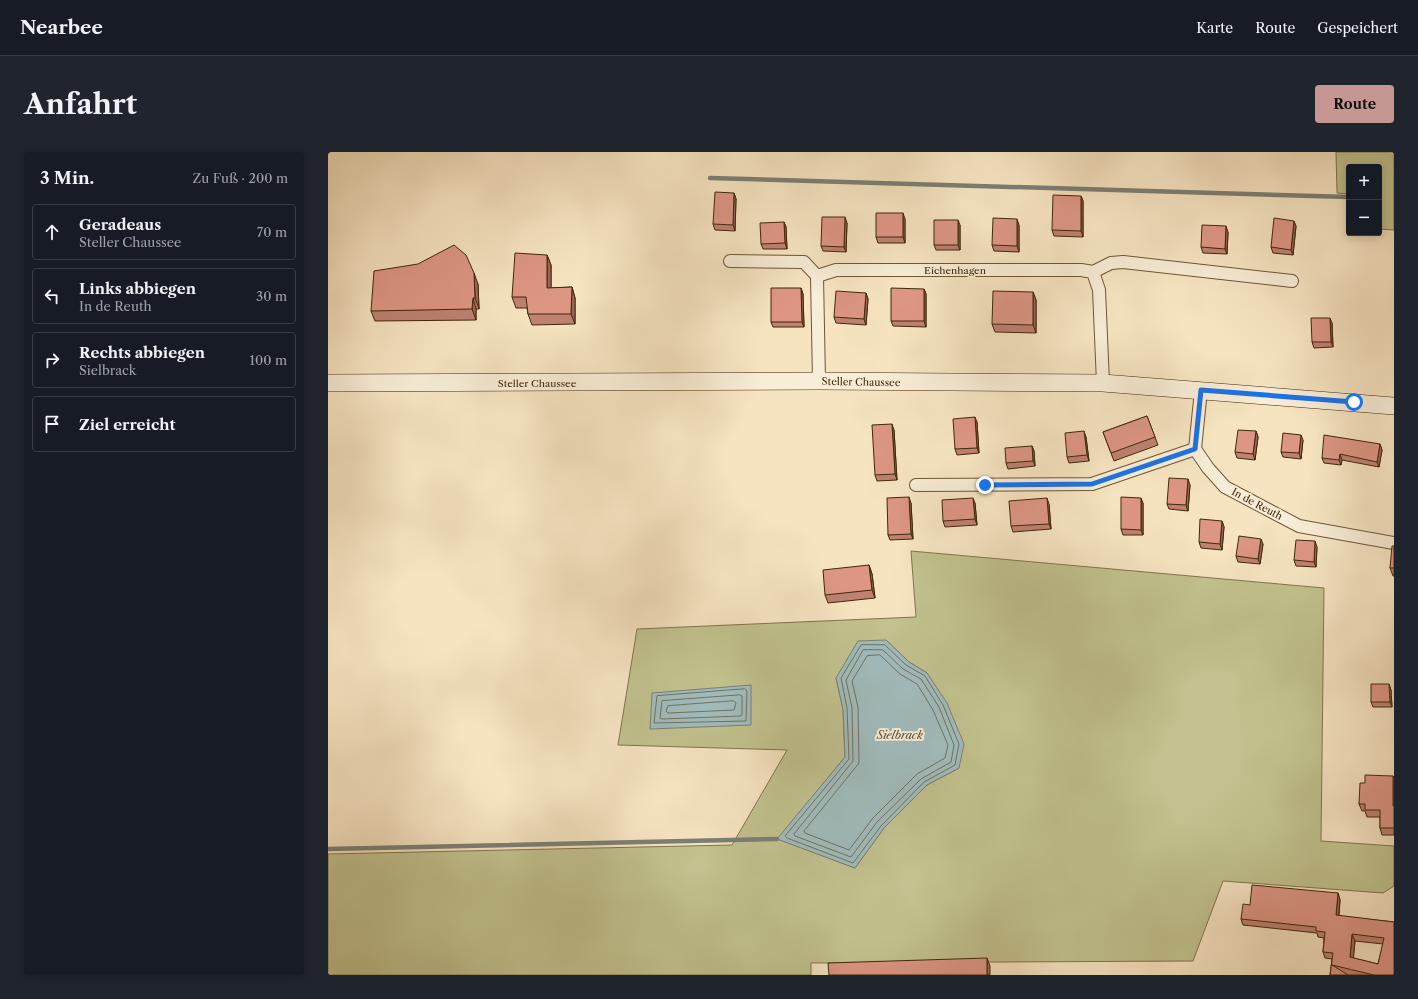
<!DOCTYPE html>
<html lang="de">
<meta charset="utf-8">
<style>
:root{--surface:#171b24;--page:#20242c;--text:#f1f3f6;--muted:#9ea1a6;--line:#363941;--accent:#c59692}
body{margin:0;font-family:"Libre Caslon Text",serif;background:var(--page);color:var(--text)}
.controls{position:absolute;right:12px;top:12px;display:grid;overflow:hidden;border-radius:4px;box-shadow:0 2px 10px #0003}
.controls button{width:36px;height:36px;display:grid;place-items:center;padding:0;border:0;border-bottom:1px solid var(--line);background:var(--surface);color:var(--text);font:20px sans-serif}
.stop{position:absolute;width:12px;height:12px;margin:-9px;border:3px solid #1a73e8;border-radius:50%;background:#fff}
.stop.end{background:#1a73e8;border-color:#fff;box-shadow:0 1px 4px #0008}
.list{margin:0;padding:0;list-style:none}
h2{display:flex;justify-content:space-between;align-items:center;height:52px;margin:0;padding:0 16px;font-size:17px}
h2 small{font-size:13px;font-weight:400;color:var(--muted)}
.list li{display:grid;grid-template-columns:26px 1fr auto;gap:12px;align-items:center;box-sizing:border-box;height:56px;margin:0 8px 8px;padding:0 8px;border:1px solid var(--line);border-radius:4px}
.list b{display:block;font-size:15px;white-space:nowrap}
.list p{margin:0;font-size:13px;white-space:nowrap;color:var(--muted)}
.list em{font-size:13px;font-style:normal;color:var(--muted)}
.icon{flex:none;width:22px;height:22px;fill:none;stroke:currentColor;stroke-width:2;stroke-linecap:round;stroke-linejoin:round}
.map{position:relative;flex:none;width:1066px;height:823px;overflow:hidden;border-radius:4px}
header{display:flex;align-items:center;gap:24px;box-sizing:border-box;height:56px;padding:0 20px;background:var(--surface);border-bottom:1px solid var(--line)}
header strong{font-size:19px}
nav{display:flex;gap:22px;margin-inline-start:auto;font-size:14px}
.intro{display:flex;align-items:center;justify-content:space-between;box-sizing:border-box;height:96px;padding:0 24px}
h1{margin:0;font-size:28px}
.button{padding:10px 18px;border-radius:4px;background:var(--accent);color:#111;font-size:14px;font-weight:700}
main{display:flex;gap:24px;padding:0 24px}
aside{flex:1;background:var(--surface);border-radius:4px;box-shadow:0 2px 10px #0003}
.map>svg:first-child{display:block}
.green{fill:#c1c28f;stroke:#81744c;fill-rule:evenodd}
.water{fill:#a1bcbd;stroke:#7b8075}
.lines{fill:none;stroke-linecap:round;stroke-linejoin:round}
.shore{stroke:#717262;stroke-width:1}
.stream{stroke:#7b8075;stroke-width:4.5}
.street-casing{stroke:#6e5636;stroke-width:14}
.secondary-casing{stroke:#412708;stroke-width:18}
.street{stroke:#f9edd7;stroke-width:12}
.secondary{stroke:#f9edd7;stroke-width:17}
.wall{fill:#be8172;stroke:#412708;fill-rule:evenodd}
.shaded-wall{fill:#9b695c;stroke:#412708}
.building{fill:#dd9684;stroke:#412708;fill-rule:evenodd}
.route{stroke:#1a73e8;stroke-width:5}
.labels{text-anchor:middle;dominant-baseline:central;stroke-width:4;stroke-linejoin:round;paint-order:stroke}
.street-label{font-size:10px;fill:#412708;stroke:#f9edd7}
.water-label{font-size:11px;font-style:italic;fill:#594c35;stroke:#f9edd7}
</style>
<header>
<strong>Nearbee</strong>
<nav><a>Karte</a><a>Route</a><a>Gespeichert</a></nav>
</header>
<div class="intro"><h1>Anfahrt</h1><a class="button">Route</a></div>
<main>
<aside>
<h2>3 Min.<small>Zu Fuß · 200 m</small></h2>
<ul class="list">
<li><svg class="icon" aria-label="ahead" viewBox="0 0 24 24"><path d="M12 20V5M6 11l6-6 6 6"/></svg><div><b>Geradeaus</b><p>Steller Chaussee</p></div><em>70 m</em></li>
<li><svg class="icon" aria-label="left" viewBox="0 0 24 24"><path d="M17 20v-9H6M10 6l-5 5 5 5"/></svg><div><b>Links abbiegen</b><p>In de Reuth</p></div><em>30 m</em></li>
<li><svg class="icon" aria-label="right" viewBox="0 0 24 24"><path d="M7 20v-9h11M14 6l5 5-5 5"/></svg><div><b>Rechts abbiegen</b><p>Sielbrack</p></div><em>100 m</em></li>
<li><svg class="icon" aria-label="arrive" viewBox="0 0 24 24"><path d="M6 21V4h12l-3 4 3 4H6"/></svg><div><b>Ziel erreicht</b></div></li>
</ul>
</aside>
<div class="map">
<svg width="1066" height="823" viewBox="0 0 1066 823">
<rect width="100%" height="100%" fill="#f6e4c1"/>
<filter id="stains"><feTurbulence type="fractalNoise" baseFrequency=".005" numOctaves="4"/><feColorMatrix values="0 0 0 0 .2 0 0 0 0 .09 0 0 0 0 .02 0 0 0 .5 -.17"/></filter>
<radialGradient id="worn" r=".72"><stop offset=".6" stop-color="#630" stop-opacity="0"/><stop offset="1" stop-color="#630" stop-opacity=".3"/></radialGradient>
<path class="green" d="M 1008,0 L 1066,0 L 1066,78 L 1051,77 L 1051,15 L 1021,15 L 1021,42 L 1009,41 Z
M 583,399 L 996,436 L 993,689 L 1066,694 L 1066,734 L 1055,741 L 895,729 L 865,809 L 483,811 L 483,823 L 0,823 L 0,702 L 404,693 L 459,598 L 290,593 L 309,477 L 588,465 ZM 558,488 L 581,510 L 599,521 L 631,616 L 599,633 L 556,676 L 527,716 L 450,687 L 517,605 L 515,557 L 508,526 Z"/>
<path class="water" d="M 558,488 L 581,510 L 599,521 L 619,551 L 636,592 L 631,616 L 599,633 L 556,676 L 527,716 L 449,687 L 517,605 L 515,557 L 508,526 L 530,489 Z
M 423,533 L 423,573 L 322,577 L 324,541 Z"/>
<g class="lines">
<path class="shore" d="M 557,493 L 578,513 L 597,524 L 615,553 L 631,592 L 627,613 L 596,630 L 553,674 L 525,711 L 459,686 L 457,684 L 521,607 L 519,556 L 513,526 L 533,493 Z
M 555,498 L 575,517 L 593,527 L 611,555 L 626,593 L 623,610 L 593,627 L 549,670 L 523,705 L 467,684 L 466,682 L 525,609 L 524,556 L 518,528 L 535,498 Z
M 552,503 L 572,522 L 589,532 L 605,558 L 620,593 L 617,606 L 589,622 L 545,666 L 521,698 L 477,681 L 476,679 L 531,611 L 530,555 L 524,529 L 539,504 Z
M 417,537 L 419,539 L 418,569 L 326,571 L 329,544 Z
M 412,543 L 414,544 L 414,562 L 413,564 L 334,567 L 332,566 L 334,549 Z
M 406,549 L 408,551 L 406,558 L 340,561 L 338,559 L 340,554 Z"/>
<path class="stream" d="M 382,26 L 1021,45
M 0,697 L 449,687"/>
<g class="street-casing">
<path id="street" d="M 402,109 L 476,110 L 489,124 L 491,229
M 765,120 L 783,111 L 795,110 L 964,129
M 489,124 L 508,118 L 753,118 L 765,120 L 771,138 L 775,231
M 873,238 L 867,297 L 880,316 L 897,335 L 971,374 L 1066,391
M 588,333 L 764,332 L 867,297"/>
</g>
<g class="secondary-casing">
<path id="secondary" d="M 0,231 L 491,229 L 775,231 L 1066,254"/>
</g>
<use href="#street" class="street"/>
<use href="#secondary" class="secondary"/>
</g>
<path class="wall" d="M 406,41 L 408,47 L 407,79 L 387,78 L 385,72 Z
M 753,44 L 755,49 L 755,85 L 726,84 L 724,78 Z
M 577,67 L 577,91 L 550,91 L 548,85 Z
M 456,70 L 458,75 L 459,97 L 435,97 L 433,92 Z
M 519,71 L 518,100 L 495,99 L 493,94 Z
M 632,73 L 632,98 L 608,98 L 606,93 Z
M 691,73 L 691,100 L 666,99 L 664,93 Z
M 968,74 L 965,103 L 945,101 L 943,95 Z
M 900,80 L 899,102 L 875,101 L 873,95 Z
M 219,103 L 223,113 L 223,136 L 244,135 L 247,146 L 247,172 L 204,173 L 200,162 L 199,156 L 188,156 L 184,145 Z
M 150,132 L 151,157 L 148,157 L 148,168 L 47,169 L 43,159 Z
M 473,136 L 475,142 L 476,175 L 445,175 L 443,170 Z
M 596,137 L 598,142 L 598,175 L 565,174 L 563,169 Z
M 705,140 L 708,148 L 708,181 L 667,180 L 664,172 Z
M 538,141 L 540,147 L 538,173 L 508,171 L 506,165 Z
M 1004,171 L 1005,195 L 986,196 L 984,190 Z
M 819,264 L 830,293 L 786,309 L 775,280 Z
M 649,270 L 651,301 L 629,303 L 627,297 Z
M 566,278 L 569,328 L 549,329 L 547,323 Z
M 928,279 L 930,285 L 927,308 L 909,306 L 907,300 Z
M 758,285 L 761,309 L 741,311 L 739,305 Z
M 975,288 L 973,307 L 955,305 L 953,300 Z
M 1052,292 L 1054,298 L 1051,315 L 1014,308 L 1013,313 L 996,311 L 994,306 Z
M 704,294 L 706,299 L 707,314 L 680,317 L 678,311 Z
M 862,333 L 860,359 L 841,357 L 839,352 Z
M 583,351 L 585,387 L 562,388 L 560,383 Z
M 647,351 L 649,373 L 617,375 L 615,369 Z
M 815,351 L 815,383 L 795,383 L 793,377 Z
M 721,352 L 723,377 L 685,380 L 683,374 Z
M 894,369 L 896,375 L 894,398 L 873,396 L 871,390 Z
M 935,392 L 932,412 L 910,410 L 908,404 Z
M 1066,394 L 1066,424 L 1065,424 L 1062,416 Z
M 989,395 L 988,415 L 968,414 L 966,408 Z
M 541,413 L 544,422 L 547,446 L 500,451 L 497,443 Z
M 1061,532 L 1063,538 L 1064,555 L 1045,555 L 1043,550 Z
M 1065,624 L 1066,626 L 1066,683 L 1054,683 L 1052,676 L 1052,665 L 1039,665 L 1037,659 L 1034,659 L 1031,652 L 1037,631 Z
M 1010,741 L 1012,748 L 1011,764 L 1066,770 L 1066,823 L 1002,823 L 1004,807 L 997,806 L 995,800 L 996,786 L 990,785 L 989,781 L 915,773 L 913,767 L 922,753 ZM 1027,789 L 1055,792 L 1050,812 L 1025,806 Z"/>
<path class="shaded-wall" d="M 406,41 L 408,47 L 407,79 L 405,73 Z
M 753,44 L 755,49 L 755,85 L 753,79 Z
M 575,61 L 577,67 L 577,91 L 575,85 Z
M 517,65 L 519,71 L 518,100 L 516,95 Z
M 689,67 L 691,73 L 691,100 L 689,94 Z
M 630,68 L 632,73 L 632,98 L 630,93 Z
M 966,69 L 968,74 L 965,103 L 963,98 Z
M 456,70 L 458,75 L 459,97 L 457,91 Z
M 898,74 L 900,80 L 899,102 L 897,97 Z
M 219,103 L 223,113 L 223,146 L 219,136 Z
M 146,121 L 150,132 L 151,157 L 147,146 Z
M 244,135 L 247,146 L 247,172 L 243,162 Z
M 473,136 L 475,142 L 476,175 L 474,170 Z
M 596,137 L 598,142 L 598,175 L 596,169 Z
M 705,140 L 708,148 L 708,181 L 705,173 Z
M 538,141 L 540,147 L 538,173 L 536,167 Z
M 145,146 L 148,157 L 148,168 L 144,157 Z
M 1002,166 L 1004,171 L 1005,195 L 1003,190 Z
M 647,265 L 649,270 L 651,301 L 649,296 Z
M 564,272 L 566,278 L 569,328 L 567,322 Z
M 756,279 L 758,285 L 761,309 L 759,303 Z
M 928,279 L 930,285 L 927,308 L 925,302 Z
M 973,283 L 975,288 L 973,307 L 971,301 Z
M 1052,292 L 1054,298 L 1051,315 L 1049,310 Z
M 704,294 L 706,299 L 707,314 L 705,309 Z
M 1012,302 L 1014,308 L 1013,313 L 1011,308 Z
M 860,327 L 862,333 L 860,359 L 858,353 Z
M 581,345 L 583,351 L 585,387 L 583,382 Z
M 645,346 L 647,351 L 649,373 L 647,367 Z
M 719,346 L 721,352 L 723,377 L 721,372 Z
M 813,346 L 815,351 L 815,383 L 813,378 Z
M 894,369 L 896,375 L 894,398 L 892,392 Z
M 933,387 L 935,392 L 932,412 L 930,407 Z
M 987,389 L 989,395 L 988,415 L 986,410 Z
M 541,413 L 544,422 L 547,446 L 544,438 Z
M 1061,532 L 1063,538 L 1064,555 L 1062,550 Z
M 1065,624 L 1066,626 L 1066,658 L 1065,654 Z
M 1010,741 L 1012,748 L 1010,770 L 1008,763 Z
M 1024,782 L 1027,789 L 1025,812 L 1022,805 Z
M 659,806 L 662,814 L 662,823 L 659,823 Z"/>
<path class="building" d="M 387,40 L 406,41 L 405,73 L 385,72 Z
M 725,43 L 753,44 L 753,79 L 724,78 Z
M 548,61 L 575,61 L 575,85 L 548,85 Z
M 494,65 L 517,65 L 516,95 L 493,94 Z
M 665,66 L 689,67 L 689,94 L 664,93 Z
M 946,66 L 966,69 L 963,98 L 943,95 Z
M 606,68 L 630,68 L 630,93 L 606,93 Z
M 456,70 L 457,91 L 433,92 L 432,71 Z
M 874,73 L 898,74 L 897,97 L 873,95 Z
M 126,93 L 138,103 L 146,121 L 147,146 L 145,146 L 144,157 L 43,159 L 46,119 L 90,112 Z
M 187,101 L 219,103 L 219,136 L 244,135 L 243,162 L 200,162 L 198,145 L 184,145 Z
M 443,136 L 473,136 L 474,170 L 443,170 Z
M 563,136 L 596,137 L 596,169 L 563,169 Z
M 508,139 L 538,141 L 536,167 L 506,165 Z
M 665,139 L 705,140 L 705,173 L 664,172 Z
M 983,166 L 1002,166 L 1003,190 L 984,190 Z
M 819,264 L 827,285 L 783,301 L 775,280 Z
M 647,265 L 649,296 L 627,297 L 625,267 Z
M 564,272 L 567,322 L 547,323 L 544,273 Z
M 910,278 L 928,279 L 925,302 L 907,300 Z
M 756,279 L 759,303 L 739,305 L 737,281 Z
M 955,281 L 973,283 L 971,301 L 953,300 Z
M 996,283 L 1052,292 L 1049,310 L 1012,302 L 1011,308 L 994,306 Z
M 704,294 L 705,309 L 678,311 L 677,296 Z
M 841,326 L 860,327 L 858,353 L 839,352 Z
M 581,345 L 583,382 L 560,383 L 559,346 Z
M 793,345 L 813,346 L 813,378 L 793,377 Z
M 645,346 L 647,367 L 615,369 L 614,348 Z
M 719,346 L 721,372 L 683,374 L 681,349 Z
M 872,367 L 894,369 L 892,392 L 871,390 Z
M 911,384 L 933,387 L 930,407 L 908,404 Z
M 968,388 L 987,389 L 986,410 L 966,408 Z
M 1064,394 L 1066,394 L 1066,416 L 1062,416 Z
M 541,413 L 544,438 L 497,443 L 495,418 Z
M 1043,532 L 1061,532 L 1062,550 L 1043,550 Z
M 1037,623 L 1065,624 L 1065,654 L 1066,654 L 1066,676 L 1052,676 L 1052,658 L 1037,658 L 1037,652 L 1031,652 L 1032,631 L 1037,631 Z
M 924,733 L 1010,741 L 1008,763 L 1066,770 L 1066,823 L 1046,823 L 1004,813 L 1020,823 L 1002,823 L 1005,801 L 995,800 L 997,780 L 988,779 L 988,775 L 913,767 L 915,752 L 922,753 ZM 1024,782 L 1056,786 L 1050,812 L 1022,805 Z
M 659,806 L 659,823 L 501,823 L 500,811 Z"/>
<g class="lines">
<path class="route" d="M 657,333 L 764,332 L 867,297 L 873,238 L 1026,250"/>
</g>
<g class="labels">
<g class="street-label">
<text x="627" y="118">Eichenhagen</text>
<text transform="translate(533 230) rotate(1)">Steller Chaussee</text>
<text x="209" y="231">Steller Chaussee</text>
<text transform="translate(929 352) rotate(28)">In de Reuth</text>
</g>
<g class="water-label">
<text x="572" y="583">Sielbrack</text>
</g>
</g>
<rect width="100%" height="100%" filter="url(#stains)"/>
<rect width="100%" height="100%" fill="url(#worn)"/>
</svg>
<div class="controls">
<button>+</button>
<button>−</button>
</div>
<div class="stop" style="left:1026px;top:250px"></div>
<div class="stop end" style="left:657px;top:333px"></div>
</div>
</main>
